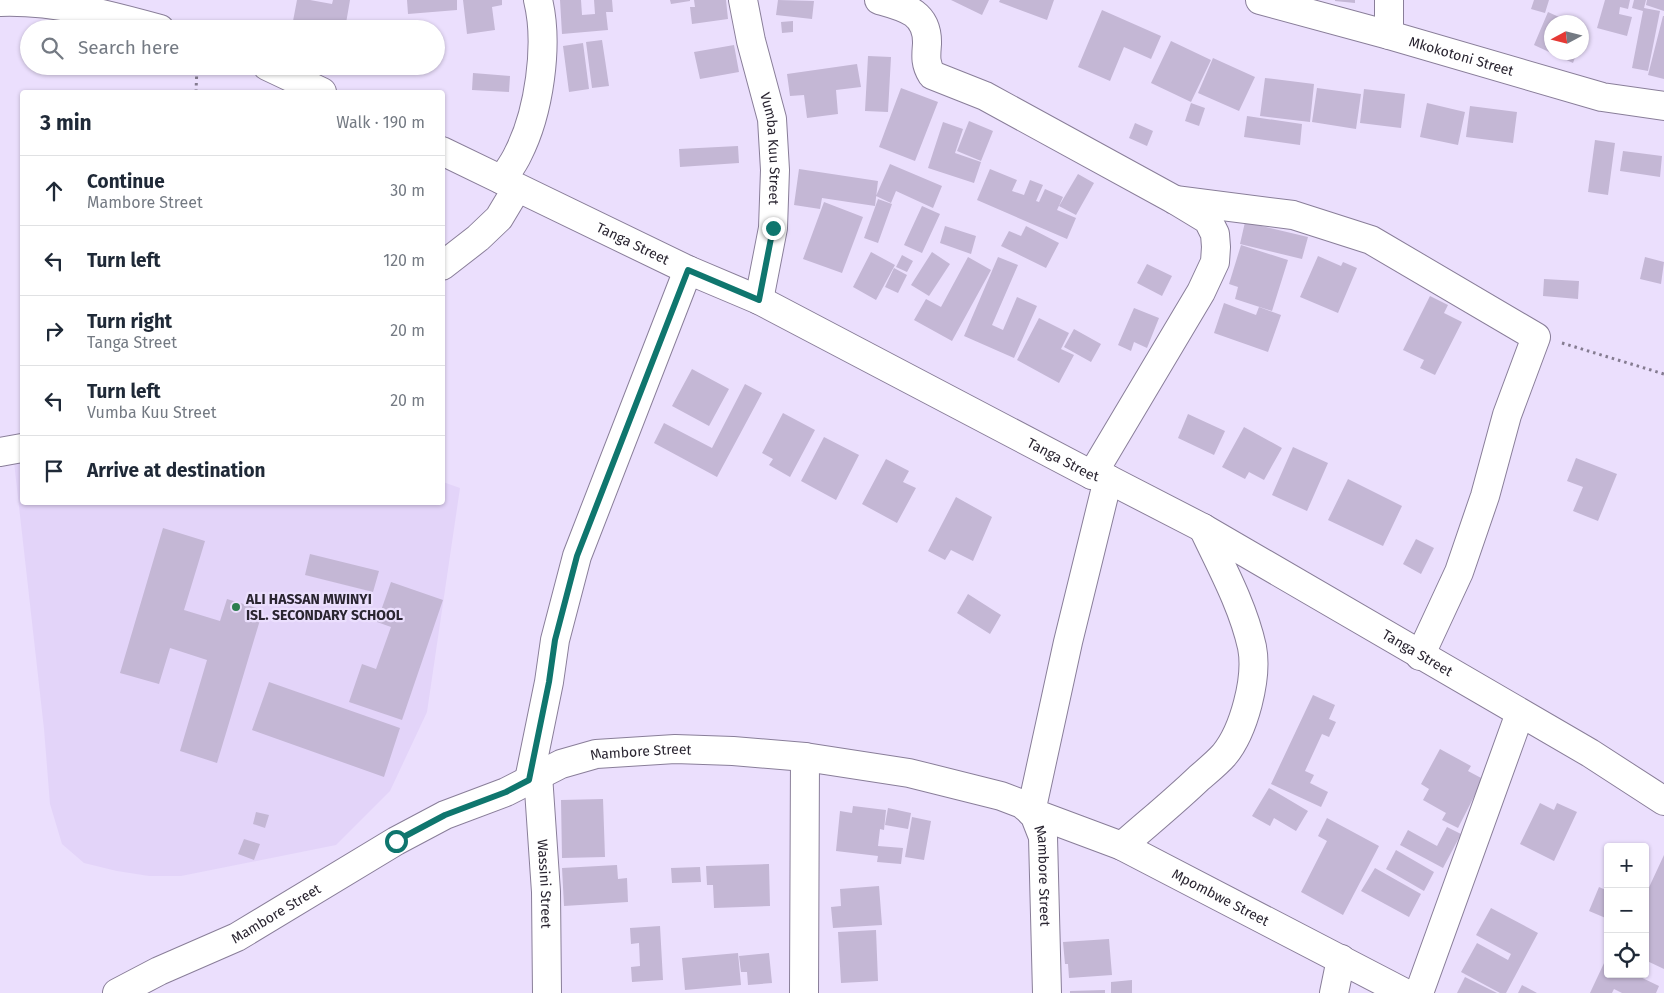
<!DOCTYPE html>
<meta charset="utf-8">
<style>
:root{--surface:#fff;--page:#f6f6f7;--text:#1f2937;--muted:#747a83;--line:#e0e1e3}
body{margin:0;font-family:"Fira Sans",sans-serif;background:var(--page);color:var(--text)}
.controls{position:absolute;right:15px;bottom:15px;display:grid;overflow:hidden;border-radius:5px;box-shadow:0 1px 4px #0004}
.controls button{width:45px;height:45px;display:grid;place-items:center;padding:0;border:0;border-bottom:1px solid var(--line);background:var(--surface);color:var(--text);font:25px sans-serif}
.compass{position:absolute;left:1544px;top:15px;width:45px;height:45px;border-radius:50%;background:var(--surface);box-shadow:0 1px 4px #0004;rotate:263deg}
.stop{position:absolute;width:15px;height:15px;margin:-11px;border:4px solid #0f766e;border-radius:50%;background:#fff}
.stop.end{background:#0f766e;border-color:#fff;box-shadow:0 1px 5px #0008}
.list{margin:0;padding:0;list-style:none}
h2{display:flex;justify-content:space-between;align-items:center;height:65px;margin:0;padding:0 20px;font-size:21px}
h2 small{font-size:16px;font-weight:400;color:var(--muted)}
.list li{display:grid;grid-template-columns:32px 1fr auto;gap:15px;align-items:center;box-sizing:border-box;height:70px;padding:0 20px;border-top:1px solid var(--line)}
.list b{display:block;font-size:19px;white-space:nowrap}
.list p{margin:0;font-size:16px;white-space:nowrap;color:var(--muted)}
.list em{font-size:16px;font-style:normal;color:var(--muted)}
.icon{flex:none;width:28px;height:28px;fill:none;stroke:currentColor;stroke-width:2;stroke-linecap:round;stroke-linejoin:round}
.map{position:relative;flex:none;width:1664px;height:993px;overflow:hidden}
.search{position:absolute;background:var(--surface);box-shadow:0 1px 4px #0004;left:20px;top:20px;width:425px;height:55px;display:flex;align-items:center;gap:12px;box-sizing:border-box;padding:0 18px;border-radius:28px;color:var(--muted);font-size:19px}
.panel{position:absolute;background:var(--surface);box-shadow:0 1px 4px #0004;left:20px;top:90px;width:425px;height:415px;border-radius:5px}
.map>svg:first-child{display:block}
.built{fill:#e3d4f9}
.building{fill:#c4b7d5}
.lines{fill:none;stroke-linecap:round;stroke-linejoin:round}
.minor-casing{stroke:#897e99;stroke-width:30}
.path{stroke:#847b90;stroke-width:3;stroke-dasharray:2.5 4;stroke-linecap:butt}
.minor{stroke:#fff;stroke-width:28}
.route{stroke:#0f766e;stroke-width:6}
.poi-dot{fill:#2d7e4f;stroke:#ebdffd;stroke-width:2}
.labels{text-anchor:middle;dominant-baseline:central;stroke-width:4.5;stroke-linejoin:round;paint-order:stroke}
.street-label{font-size:14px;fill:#2a2531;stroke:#ebdffd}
.poi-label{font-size:14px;font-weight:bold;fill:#2a2531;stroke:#ebdffd;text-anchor:start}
</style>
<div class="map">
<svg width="1664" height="993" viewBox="0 0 1664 993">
<rect width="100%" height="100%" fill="#ebdffd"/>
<path class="built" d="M 22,461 L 22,502 L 442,502 L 443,482 L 460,488 L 427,712 L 390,791 L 336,845 L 181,876 L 149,876 L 117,871 L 84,863 L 62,844 L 50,804 L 44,729 L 14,462 Z"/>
<path class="building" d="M 297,0 L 310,0 L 332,4 L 333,0 L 350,0 L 345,29 L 336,29 L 293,21 Z
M 407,0 L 457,0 L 457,10 L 408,14 Z
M 463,0 L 502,0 L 502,5 L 492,7 L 495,30 L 467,34 Z
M 560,0 L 581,0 L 582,15 L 595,14 L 594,0 L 612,0 L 613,12 L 606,12 L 608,30 L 562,34 Z
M 670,0 L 690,0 L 690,1 L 671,4 Z
M 694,0 L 726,0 L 728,19 L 692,24 L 690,7 L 695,7 Z
M 778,0 L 814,1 L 812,19 L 776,15 Z
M 951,0 L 989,0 L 982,15 Z
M 1000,0 L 1054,0 L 1047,20 L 999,2 Z
M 1335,0 L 1355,0 L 1355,3 L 1335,1 Z
M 1534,0 L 1549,0 L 1545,13 L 1531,9 Z
M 1605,0 L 1630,0 L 1628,9 L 1620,7 L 1619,14 L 1632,17 L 1627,36 L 1597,28 Z
M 1634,0 L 1646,0 L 1644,8 L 1660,11 L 1648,71 L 1632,68 L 1643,11 L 1632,8 Z
M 1647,0 L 1664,0 L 1664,11 L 1646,5 Z
M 1102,10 L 1161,36 L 1151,59 L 1124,47 L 1110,81 L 1078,67 Z
M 1548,12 L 1570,22 L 1552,22 L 1552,52 L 1577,52 L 1573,63 L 1534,45 Z
M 1663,16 L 1664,16 L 1664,79 L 1648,75 Z
M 793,21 L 793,32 L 782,33 L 781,22 Z
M 1582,28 L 1587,30 L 1582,43 Z
M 602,40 L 609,86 L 592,88 L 586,42 Z
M 1171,41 L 1211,60 L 1191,102 L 1151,83 Z
M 583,43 L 589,89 L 569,92 L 563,46 Z
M 734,45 L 739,72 L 700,79 L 694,52 Z
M 868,56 L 891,57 L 888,112 L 865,111 Z
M 1213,58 L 1255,77 L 1239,111 L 1198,93 Z
M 857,64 L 861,87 L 836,90 L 838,114 L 807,118 L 804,95 L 790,96 L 787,74 Z
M 473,73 L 510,76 L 509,92 L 472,90 Z
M 1265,78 L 1314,84 L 1310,122 L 1260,116 Z
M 901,88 L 938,102 L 915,161 L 879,147 Z
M 1317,88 L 1361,94 L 1356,129 L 1312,122 Z
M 1364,89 L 1405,94 L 1401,128 L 1360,123 Z
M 1191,103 L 1205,108 L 1199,126 L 1185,121 Z
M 1427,103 L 1465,112 L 1458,145 L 1420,137 Z
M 1470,106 L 1517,112 L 1513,143 L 1466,137 Z
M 1247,116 L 1302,124 L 1300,145 L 1244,137 Z
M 969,121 L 993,131 L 981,161 L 957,151 Z
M 943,122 L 963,129 L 955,153 L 981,162 L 974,183 L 928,168 Z
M 1135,123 L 1153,131 L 1147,146 L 1129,138 Z
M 1595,140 L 1615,143 L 1608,195 L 1588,192 Z
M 738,146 L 739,163 L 680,167 L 679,149 Z
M 1623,151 L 1662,156 L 1660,177 L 1620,171 Z
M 890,164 L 942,186 L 933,208 L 896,191 L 891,203 L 876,196 Z
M 799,169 L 878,181 L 875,206 L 822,198 L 820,209 L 794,205 Z
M 990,169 L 1017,180 L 1012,191 L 1024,195 L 1030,180 L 1043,185 L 1036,201 L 1039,202 L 1045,189 L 1063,197 L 1057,210 L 1076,218 L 1067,239 L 977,200 Z
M 1078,174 L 1094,183 L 1076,215 L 1059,206 Z
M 878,199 L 892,204 L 878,243 L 864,238 Z
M 824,202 L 863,217 L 842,273 L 803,259 Z
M 922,206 L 940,214 L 922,253 L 904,245 Z
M 1245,222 L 1308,237 L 1302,259 L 1240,244 Z
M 945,226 L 976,236 L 971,254 L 940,243 Z
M 1026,226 L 1059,243 L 1046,268 L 1001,246 L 1009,231 L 1021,236 Z
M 1241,245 L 1288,260 L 1272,311 L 1235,299 L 1238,287 L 1229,284 Z
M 871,252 L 895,265 L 876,300 L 853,287 Z
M 932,252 L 950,264 L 929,296 L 911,285 Z
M 902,255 L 913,261 L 907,272 L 896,267 Z
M 1318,256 L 1341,266 L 1343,262 L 1357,268 L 1338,313 L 1300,297 Z
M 968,257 L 991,270 L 952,341 L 914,320 L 926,299 L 941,307 Z
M 998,257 L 1018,265 L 992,325 L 1003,330 L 1017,297 L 1037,306 L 1014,358 L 964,336 Z
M 1645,257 L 1664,262 L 1661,284 L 1640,279 Z
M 1147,264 L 1172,276 L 1162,296 L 1137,283 Z
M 894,268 L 907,275 L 898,293 L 885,287 Z
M 1544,279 L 1579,281 L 1578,299 L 1543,296 Z
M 1430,296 L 1448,305 L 1444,313 L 1462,322 L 1435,375 L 1420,368 L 1424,360 L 1403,350 Z
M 1224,303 L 1256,315 L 1259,307 L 1281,315 L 1268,352 L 1214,333 Z
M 1134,308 L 1159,318 L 1147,348 L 1134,342 L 1131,351 L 1118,345 Z
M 1039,318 L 1069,333 L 1061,349 L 1074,355 L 1059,383 L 1017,360 Z
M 1074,329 L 1101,344 L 1091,362 L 1064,347 Z
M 692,369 L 729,389 L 709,426 L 672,406 Z
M 745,384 L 762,393 L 717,477 L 654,443 L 664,423 L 712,448 Z
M 783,413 L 815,430 L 790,477 L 769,465 L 773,459 L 762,453 Z
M 1188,414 L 1225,431 L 1214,455 L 1178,438 Z
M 1244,427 L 1282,448 L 1264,480 L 1249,472 L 1245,479 L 1222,467 Z
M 824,437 L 859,455 L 836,500 L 801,481 Z
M 1293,447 L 1328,463 L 1307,511 L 1272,495 Z
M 1576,458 L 1617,474 L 1598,521 L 1573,511 L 1583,487 L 1567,481 Z
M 886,459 L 909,471 L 903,482 L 916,488 L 897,523 L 862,504 Z
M 1348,479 L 1402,506 L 1383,546 L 1328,520 Z
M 956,497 L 992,517 L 973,561 L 951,550 L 945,560 L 928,551 Z
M 163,528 L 205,541 L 184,610 L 220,621 L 227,599 L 263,610 L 217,763 L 180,751 L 207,660 L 170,648 L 159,684 L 120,673 Z
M 1416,539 L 1434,548 L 1421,574 L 1403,564 Z
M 310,554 L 379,571 L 373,592 L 305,575 Z
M 391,582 L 443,600 L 402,720 L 349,702 L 362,664 L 376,669 L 391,627 L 377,622 Z
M 968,594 L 1001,615 L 990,634 L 957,613 Z
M 269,682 L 400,728 L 384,777 L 252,730 Z
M 1313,695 L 1335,705 L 1329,719 L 1336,722 L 1329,737 L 1322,734 L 1305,771 L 1314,775 L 1310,783 L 1328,792 L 1321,807 L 1271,784 Z
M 1440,749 L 1471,766 L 1468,771 L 1483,779 L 1458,828 L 1442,820 L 1446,813 L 1423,800 L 1429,789 L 1421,784 Z
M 1269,788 L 1308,811 L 1296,831 L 1274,818 L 1270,826 L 1252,816 Z
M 603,799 L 605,857 L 562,858 L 561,800 Z
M 1540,803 L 1554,810 L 1557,803 L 1577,812 L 1554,861 L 1520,844 Z
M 853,806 L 886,810 L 884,830 L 880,829 L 878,846 L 903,848 L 901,864 L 877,862 L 878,856 L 836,851 L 840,811 L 852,813 Z
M 888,808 L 911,813 L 908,829 L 885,825 Z
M 256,812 L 269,815 L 265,828 L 253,824 Z
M 912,817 L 931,821 L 924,860 L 905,857 Z
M 1327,818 L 1379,846 L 1343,915 L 1301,892 L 1327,841 L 1318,836 Z
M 1447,827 L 1461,834 L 1443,868 L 1400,845 L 1408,830 L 1437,846 Z
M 244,839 L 260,844 L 254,860 L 238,854 Z
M 1396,850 L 1434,872 L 1424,891 L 1386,869 Z
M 1664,855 L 1664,969 L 1645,960 L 1645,896 Z
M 769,864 L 770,906 L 714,908 L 713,885 L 707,885 L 706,866 Z
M 617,865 L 618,879 L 627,878 L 628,902 L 564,906 L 562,868 Z
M 700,867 L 701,882 L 672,883 L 671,868 Z
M 1375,868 L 1421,894 L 1409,917 L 1361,891 Z
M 879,886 L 882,925 L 833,928 L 831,907 L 841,906 L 840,889 Z
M 1599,887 L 1608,891 L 1608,919 L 1589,911 Z
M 1491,908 L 1538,933 L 1506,993 L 1500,993 L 1461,972 L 1477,943 L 1508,960 L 1511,954 L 1476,935 Z
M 660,926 L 663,980 L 632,982 L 631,967 L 640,966 L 639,943 L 631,944 L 630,928 Z
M 876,930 L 878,981 L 841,983 L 838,932 Z
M 1109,939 L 1112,975 L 1069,978 L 1068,964 L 1065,964 L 1063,942 Z
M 738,953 L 741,985 L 685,990 L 682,958 Z
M 769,953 L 772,983 L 748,985 L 747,972 L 741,972 L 739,956 Z
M 1605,961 L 1608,962 L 1608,974 L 1634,974 L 1659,986 L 1656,993 L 1622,993 L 1614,989 L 1612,993 L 1590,993 Z
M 1465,977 L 1497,993 L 1457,993 Z
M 1132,980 L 1132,993 L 1111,993 L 1111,982 Z
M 1522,985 L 1537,993 L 1518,993 Z
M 1105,990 L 1105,993 L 1070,993 L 1070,991 Z"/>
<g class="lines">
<g class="minor-casing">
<g id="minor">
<path id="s1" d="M 743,0 L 751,41 L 772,119 L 775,170 L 773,228 L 759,300"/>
<path d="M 879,0 C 904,7 928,12 927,44 C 926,56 925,64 932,75 L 985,96 L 1175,200 L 1208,220 L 1215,234 L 1216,247 L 1215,262 L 1201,292 L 1092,475"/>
<path id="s2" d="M 1260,0 L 1389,35 L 1602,97 L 1664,106"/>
<path d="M 1389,0 L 1389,35"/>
<path d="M 0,2 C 54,0 109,15 160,29"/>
<path d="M 267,66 L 322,92"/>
<path id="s3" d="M 442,151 L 688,270 L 759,300 L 1092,475 L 1108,479 L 1203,528 L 1590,753 L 1664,801"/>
<path d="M 502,180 C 507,172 514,163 518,154 C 539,113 549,45 538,0"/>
<path d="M 1175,200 L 1293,215 L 1371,240 L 1536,337 L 1507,415 L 1485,496 L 1459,572 L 1420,656"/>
<path d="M 442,266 L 478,238 L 499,218 L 517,188"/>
<path d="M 0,452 L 22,448"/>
<path id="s4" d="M 1108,479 L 1068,642 L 1031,812 L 1122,846 L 1405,993"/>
<path id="s5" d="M 538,775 L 546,892 L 547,993"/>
<path d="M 529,780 L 549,682 L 555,640 L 577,556 L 688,270"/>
<path d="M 1122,846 C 1148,823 1174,802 1199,778 C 1207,771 1217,763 1224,755 C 1244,731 1258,678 1252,647 C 1243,606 1221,566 1203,528"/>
<path id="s6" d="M 117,993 L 159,971 L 237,937 L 396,841 L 445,815 L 506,792 L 561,764 L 596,754 L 675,749 L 733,751 L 805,757 L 909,773 L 1001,796 L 1022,804 L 1034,814 L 1043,837 L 1047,993"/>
<path d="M 804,993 L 805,757"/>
<path d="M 1334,993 L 1341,959"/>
<path d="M 1419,993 L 1520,713"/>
</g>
</g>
<path class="path" d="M 196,92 L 197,66
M 1562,343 L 1664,374"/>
<use href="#minor" class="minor"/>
</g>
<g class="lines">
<path class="route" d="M 396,841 L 445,815 L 506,792 L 529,780 L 549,682 L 555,640 L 577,556 L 688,270 L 759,300 L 773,228"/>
</g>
<circle class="poi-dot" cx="236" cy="607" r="5"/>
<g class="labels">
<g class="street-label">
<text stroke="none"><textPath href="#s2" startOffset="209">Mkokotoni Street</textPath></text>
<text stroke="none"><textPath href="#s1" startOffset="152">Vumba Kuu Street</textPath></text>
<text stroke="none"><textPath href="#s3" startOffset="212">Tanga Street</textPath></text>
<text stroke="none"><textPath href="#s3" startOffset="694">Tanga Street</textPath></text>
<text stroke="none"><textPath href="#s3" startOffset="1098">Tanga Street</textPath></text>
<text stroke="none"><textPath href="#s6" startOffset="582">Mambore Street</textPath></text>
<text stroke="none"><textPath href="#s6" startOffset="1048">Mambore Street</textPath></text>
<text stroke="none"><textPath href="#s5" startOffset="109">Wassini Street</textPath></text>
<text stroke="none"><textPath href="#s4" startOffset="550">Mpombwe Street</textPath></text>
<text stroke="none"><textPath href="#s6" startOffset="178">Mambore Street</textPath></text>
</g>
<g class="poi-label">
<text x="246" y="599">ALI HASSAN MWINYI<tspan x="246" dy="16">ISL. SECONDARY SCHOOL</tspan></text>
</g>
</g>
</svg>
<div class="controls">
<button>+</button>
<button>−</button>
<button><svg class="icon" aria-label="locate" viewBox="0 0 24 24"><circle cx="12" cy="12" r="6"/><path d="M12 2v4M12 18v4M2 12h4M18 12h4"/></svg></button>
</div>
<svg class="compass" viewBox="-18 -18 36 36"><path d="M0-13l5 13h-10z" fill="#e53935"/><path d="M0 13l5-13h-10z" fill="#747a83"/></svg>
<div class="stop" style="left:396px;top:841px"></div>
<div class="stop end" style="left:773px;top:228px"></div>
<div class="search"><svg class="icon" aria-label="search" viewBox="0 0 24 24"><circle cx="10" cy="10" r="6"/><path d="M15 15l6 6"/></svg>Search here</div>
<section class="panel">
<h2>3 min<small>Walk · 190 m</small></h2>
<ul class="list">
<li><svg class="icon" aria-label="ahead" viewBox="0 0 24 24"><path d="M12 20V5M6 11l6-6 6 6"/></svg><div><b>Continue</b><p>Mambore Street</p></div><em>30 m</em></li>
<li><svg class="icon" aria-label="left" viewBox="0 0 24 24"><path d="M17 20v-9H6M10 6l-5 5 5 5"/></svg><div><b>Turn left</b></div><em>120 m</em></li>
<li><svg class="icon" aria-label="right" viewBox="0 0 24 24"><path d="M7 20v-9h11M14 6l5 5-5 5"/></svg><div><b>Turn right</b><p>Tanga Street</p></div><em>20 m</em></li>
<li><svg class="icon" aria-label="left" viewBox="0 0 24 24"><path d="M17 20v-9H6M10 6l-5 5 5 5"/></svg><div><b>Turn left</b><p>Vumba Kuu Street</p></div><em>20 m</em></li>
<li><svg class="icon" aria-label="arrive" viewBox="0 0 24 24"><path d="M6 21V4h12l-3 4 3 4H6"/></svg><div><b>Arrive at destination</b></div></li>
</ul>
</section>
</div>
